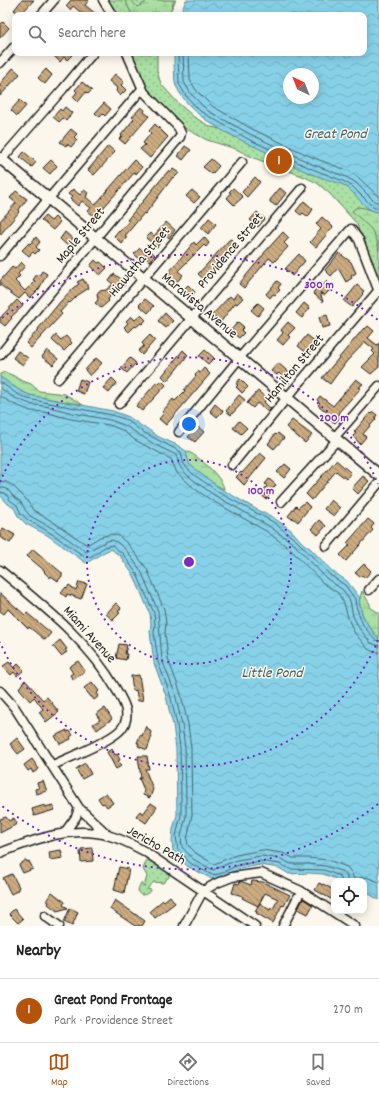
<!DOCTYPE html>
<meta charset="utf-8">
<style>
:root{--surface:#fff;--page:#f2f2f2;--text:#222;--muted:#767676;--line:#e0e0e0;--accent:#b45309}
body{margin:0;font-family:Dekko,sans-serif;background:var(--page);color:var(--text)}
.controls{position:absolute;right:12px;bottom:12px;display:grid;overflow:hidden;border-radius:8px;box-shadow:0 2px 10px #0003}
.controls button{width:36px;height:36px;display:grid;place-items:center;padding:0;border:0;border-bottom:1px solid var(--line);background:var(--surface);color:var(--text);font:20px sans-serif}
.compass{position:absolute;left:283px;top:68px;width:36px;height:36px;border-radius:50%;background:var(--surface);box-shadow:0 2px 10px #0003;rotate:317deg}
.you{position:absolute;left:189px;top:424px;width:14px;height:14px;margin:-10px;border:3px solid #fff;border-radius:50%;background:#1a73e8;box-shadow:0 0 0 6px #1a73e833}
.badge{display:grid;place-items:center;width:26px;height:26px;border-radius:50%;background:var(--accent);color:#fff;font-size:13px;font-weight:700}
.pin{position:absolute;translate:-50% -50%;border:2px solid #fff;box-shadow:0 1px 4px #0006}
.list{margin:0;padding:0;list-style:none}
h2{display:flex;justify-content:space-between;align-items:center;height:52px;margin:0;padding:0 16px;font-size:17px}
h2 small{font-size:13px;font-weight:400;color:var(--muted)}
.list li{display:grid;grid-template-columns:26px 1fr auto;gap:12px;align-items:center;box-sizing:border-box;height:64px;padding:0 16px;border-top:1px solid var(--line)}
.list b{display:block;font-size:15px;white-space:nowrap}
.list p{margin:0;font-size:13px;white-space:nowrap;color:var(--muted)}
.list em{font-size:13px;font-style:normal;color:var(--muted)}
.icon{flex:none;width:22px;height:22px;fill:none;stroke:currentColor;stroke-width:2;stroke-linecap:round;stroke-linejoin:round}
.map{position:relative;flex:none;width:379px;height:926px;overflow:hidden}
.search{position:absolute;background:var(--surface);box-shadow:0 2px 10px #0003;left:12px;right:12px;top:12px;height:44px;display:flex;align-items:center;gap:10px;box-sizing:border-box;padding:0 14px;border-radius:8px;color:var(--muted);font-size:15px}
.sheet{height:116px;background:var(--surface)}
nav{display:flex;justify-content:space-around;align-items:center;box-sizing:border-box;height:56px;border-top:1px solid var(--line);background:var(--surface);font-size:11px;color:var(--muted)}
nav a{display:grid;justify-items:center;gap:2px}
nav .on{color:var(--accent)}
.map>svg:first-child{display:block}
.grass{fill:url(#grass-dots);stroke:#637e60}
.wetland{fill:url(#wetland-marsh);stroke:#637e60}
.water{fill:url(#water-waves);stroke:#5c8996;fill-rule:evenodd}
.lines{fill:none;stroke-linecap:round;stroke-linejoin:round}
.shore{stroke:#47646e;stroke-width:1}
.building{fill:url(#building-back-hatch);stroke:#1c1c1c;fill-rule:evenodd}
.minor-casing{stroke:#1c1c1c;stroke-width:11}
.major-casing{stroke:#1c1c1c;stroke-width:13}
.minor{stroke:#fbf7ec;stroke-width:8}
.major{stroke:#fbf7ec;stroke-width:10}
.ring{fill:none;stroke:#7b2cbf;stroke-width:2;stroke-dasharray:2 4}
.labels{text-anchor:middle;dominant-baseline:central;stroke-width:3;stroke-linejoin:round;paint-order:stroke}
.street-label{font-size:14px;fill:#1c1c1c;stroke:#fbf7ec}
.water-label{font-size:15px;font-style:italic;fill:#415b63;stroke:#fbf7ec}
.centre{fill:#7b2cbf;stroke:#fbf7ec;stroke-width:2}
.ring-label{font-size:12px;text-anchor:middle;font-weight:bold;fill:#7b2cbf;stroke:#fbf7ec;stroke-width:3;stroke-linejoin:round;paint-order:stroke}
</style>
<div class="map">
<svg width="379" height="926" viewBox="0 0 379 926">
<defs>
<pattern id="grass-dots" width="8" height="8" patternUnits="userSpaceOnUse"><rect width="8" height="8" fill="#aae0a3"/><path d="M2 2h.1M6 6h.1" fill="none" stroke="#92c08c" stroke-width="1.8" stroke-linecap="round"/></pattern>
<pattern id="wetland-marsh" width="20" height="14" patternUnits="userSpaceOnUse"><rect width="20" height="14" fill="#aae0a3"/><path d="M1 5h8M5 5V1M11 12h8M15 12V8" fill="none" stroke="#92c08c"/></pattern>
<pattern id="water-waves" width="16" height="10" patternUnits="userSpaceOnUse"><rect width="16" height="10" fill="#87d1e8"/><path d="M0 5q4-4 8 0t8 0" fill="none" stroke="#74b3c6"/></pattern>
<pattern id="building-back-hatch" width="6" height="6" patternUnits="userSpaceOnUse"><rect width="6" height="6" fill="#ccab80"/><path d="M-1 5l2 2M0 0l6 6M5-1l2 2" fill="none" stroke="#a58a68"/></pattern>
</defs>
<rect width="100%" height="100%" fill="#fbf7ec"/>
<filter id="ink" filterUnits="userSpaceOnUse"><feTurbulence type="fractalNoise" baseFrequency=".025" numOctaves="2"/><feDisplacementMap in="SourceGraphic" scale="8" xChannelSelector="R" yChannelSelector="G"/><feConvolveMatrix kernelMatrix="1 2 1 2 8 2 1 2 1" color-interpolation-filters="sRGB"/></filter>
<g filter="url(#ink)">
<path class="grass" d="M 106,0 L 176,0 L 168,15 L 112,15 Z
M 128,53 L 157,53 L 157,71 L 161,84 L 178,103 L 194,117 L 211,127 L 241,133 L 330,174 L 379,211 L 379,278 L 372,267 L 360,235 L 357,224 L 329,193 L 317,183 L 305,177 L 254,158 L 236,149 L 207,140 L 181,126 L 147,90 Z
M 149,858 L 169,871 L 169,877 L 163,883 L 154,882 L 147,889 L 151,890 L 151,891 C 141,899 134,894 141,883 L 144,887 L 147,876 L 143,869 L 147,859 Z"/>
<path class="wetland" d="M 125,0 L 131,0 L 137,7 L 145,3 L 145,0 L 174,0 L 169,15 L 132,15 Z
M 357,207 C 366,207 371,211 379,212 L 379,250 L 376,238 L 371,229 L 352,211 Z
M 5,372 L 14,376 L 20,380 L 31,384 L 39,391 L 65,394 L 83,405 L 29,395 L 19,390 L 0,377 L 0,374 Z
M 186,451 C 197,454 223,478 224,489 C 217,487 193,470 189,464 C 186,460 186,455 186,451 Z
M 362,591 L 370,604 L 370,607 L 379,613 L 379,639 L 365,621 L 362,613 L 359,601 Z"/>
<path class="water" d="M 186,0 L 379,0 L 379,212 C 362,211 356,190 341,184 C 330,180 319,177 309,173 C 293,166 278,157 262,150 C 230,135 192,119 176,86 C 174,83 174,58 174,53 L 364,53 L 364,15 L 180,15 ZM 289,74 L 313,74 L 313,98 L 289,98 Z
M 0,377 L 19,390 L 29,395 L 113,411 L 129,417 L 143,427 L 146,428 L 159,437 L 177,445 L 186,451 L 189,464 L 205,477 L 211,481 L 218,487 L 261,512 L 264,512 C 274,518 283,524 291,530 C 297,536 303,545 310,548 L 332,571 L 347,581 L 360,598 C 357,611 370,629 379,639 L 379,900 L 364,891 L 364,881 L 341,881 L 323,874 L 308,873 L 289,874 L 279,868 L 260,865 L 239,869 L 220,878 L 212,879 L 187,866 L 177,855 L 173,851 L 172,841 L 173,829 L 177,815 L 176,749 L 173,725 L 170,714 L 166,696 L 154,663 L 150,632 L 151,624 L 150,614 L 134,576 L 120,556 L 111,549 C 102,552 95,559 86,563 L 47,535 L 26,524 L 18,516 L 14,508 L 8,504 L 0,495 Z"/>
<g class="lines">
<path class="shore" d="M 178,53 L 179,84 L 187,97 L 200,111 L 248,139 L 310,168 L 343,181 L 352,186 L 374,208 L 379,208
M 183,53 L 184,82 L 191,94 L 208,111 L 250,134 L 312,164 L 346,177 L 355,182 L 374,201 L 379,203
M 189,53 L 190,80 L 196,90 L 212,106 L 252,129 L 314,158 L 349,171 L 359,178 L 379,197
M 0,382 L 17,394 L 28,399 L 112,415 L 127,420 L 141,431 L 181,452 C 182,456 182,460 184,464 C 190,475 207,482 216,491 L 273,522 L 297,541 L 330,575 L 345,585 L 355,599 L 356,606 L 363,625 L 375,640 L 379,641
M 0,388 L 15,398 L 33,405 L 45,406 L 73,413 L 110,420 L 124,425 L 154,444 L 176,455 C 178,459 178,464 181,468 C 186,476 205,488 214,495 L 269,526 L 294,544 L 326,578 L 343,590 L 350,601 L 353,616 L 359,628 L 371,643 L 379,646
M 0,396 L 13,404 L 31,411 L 44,412 L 71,419 L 109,425 L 122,430 L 135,440 L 171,459 L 177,473 L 195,489 L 211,500 L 266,531 L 290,549 L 323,583 L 338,593 L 344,603 L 348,618 L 354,632 L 368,649 L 374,652 L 379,652
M 0,481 L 6,482 L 12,485 L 26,499 L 33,510 L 55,523 L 87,545 L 100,537 L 111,534 L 119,536 L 129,545 L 147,569 L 164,609 L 166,623 L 165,632 L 168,659 L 180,691 L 188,724 L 191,748 L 192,815 L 187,840 L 188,845 L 197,854 L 214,864 L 236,855 L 262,850 L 283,853 L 293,858 L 308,858 L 328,860 L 347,867 L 351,872 L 354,879 L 366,877 L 379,882
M 0,487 L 7,489 L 14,497 L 20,501 L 26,511 L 30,516 L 52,528 L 81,548 L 86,552 L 107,541 L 112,540 L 117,542 L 127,551 L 141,571 L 158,611 L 162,660 L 175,693 L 182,725 L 185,748 L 186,801 L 186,816 L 181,836 L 182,847 L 193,859 L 213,870 L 237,860 L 261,856 L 281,859 L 291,864 L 308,864 L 325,866 L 344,872 L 347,876 L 347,881
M 0,492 L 5,493 L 11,501 L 17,505 L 21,514 L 28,520 L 49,532 L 87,558 C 96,555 102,546 112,545 L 123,554 L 137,574 L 154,613 L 155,624 L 154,632 L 158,662 L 170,694 L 177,725 L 180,748 L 181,801 L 181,815 L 176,836 L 178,850 L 190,863 L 212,875 L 219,874 L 238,865 L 260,861 L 280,864 L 290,869 L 324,870 L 340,876 L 342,881"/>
</g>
<path class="building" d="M 22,0 L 34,0 L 20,15 L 14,10 Z
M 71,0 L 89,0 L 85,5 L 97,15 L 84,15 L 73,6 L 70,10 L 66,6 Z
M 3,22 L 9,28 L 0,38 L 0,25 Z
M 51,53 L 74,53 L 67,60 L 64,57 L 60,62 Z
M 13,68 L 20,74 L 0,96 L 0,84 Z
M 46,69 L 52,75 L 45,84 L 38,78 Z
M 115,74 L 124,82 L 121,85 L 126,90 L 120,96 L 116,91 L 117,88 L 109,81 Z
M 82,82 L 92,90 L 88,94 L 86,92 L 78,102 L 73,97 L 77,92 L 75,90 Z
M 20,100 L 26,106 L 17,116 L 11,110 Z
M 104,103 L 111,109 L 105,116 L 103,114 L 100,117 L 95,113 Z
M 65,107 L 72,113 L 66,121 L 63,118 L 59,122 L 53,117 L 60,109 L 62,111 Z
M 141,107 L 145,110 L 144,112 L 149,116 L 125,144 L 119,139 L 122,136 L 121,135 L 134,119 L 132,117 Z
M 155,124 L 168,137 L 150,158 L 140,149 L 145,145 L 143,143 L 151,133 L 149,131 Z
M 71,129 L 77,134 L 74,137 L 77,140 L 71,147 L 67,144 L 66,146 L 60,142 Z
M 108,146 L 115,152 L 94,175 L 88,170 Z
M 185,146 L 191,150 L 183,160 L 178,156 L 180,154 L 179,154 Z
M 24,152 L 36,162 L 32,167 L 20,157 Z
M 211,159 L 219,166 L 212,174 L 203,167 Z
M 51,160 L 57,166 L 50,174 L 43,168 Z
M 134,160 L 142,167 L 136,174 L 135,172 L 95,217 L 88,211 L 91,208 L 82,201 L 78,206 L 70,199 L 72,197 L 68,194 L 73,189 L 80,195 L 84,190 L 88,193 L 86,197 L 95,205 Z
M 173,169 L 179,173 L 174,178 L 173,177 L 152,205 L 145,214 L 144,213 L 125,236 L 127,237 L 122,244 L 114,236 L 119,230 L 120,231 L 129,221 L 127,220 L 169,170 L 171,172 Z
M 255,177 L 260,182 L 247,197 L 242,192 Z
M 233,188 L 243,197 L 234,205 L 227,198 L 231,193 L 229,192 Z
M 280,188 L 286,193 L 276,206 L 270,202 L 270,200 Z
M 192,190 L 200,197 L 194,203 L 186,196 Z
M 16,191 L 27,199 L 18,211 L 19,212 L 0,235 L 0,221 L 16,203 L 10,198 Z
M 304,201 L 313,209 L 308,217 L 303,213 L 301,215 L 296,211 Z
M 257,212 L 265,219 L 258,227 L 250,220 Z
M 45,216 L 51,221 L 55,217 L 60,222 L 53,230 L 41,220 Z
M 322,217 L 333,227 L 316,247 L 310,242 L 321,229 L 316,224 Z
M 209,218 L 216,224 L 208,234 L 201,228 Z
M 166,222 L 175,230 L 169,238 L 166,235 L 157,247 L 146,238 L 151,233 L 154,236 Z
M 65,232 L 73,239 L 71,241 L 74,244 L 70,248 L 60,239 Z
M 283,232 L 289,238 L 284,243 L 288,247 L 274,262 L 269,258 L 244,288 L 239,284 L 264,254 L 264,253 Z
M 36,237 L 40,242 L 36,247 L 39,250 L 35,254 L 33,252 L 29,256 L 22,250 L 29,243 L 30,244 Z
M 204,237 L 209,243 L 206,247 L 204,245 L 178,271 L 183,275 L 174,285 L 165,277 L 194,242 L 196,245 Z
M 231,239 L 236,244 L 205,280 L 198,274 L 229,240 Z
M 140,248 L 146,254 L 150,250 L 155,255 L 149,261 L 144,256 L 141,260 L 134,254 Z
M 339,253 L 351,262 L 356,273 L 351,276 L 352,278 L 346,282 L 338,268 L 331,276 L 325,270 Z
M 299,254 L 305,261 L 292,276 L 285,269 Z
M 95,260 L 98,263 L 100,262 L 107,268 L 100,275 L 90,266 Z
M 21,262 L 25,266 L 18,274 L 20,276 L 15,281 L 25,291 L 35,281 L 33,280 L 37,274 L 39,276 L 42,271 L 47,274 L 39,289 L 30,298 L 25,293 L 19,299 L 0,285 L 0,281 L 12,267 L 15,269 Z
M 114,274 L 124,281 L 122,282 L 125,285 L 121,290 L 118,287 L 109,296 L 110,297 L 108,299 L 109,301 L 101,308 L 95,303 L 98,300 L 97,294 L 99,291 L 106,290 L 113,284 L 109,281 Z
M 83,279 L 89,288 L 78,295 L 70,303 L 69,302 L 60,312 L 62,314 L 31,348 L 26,343 L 39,329 L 38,329 L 60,302 L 73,288 L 79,284 L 77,282 Z
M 277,281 L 281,284 L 278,288 L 280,290 L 275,295 L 273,294 L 270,298 L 266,294 Z
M 327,281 L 333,287 L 325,295 L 323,295 L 320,292 L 323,302 L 313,293 L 318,286 L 319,290 Z
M 188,285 L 195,292 L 190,298 L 182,291 Z
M 357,285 L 364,291 L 362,293 L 363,294 L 352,307 L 344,301 Z
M 237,293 L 243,298 L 237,304 L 235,303 L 220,323 L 212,315 L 230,296 L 233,299 Z
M 145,299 L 154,306 L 148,313 L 139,305 Z
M 17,300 L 23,306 L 11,317 L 12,318 L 5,326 L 0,322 L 0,318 Z
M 258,303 L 264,308 L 258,316 L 251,310 Z
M 304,303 L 310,308 L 302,318 L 296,313 Z
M 165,313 L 173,321 L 166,328 L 158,321 Z
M 141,315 L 146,320 L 142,324 L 141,323 L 136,327 L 135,326 L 129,332 L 124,327 L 128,323 L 126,321 L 131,316 L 135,320 Z
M 327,315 L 330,326 L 322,328 L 319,317 Z
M 238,322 L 244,327 L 241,330 L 244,333 L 239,338 L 230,331 Z
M 288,322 L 295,328 L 288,335 L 290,337 L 283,345 L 277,340 L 283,333 L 281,330 Z
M 368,326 L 374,331 L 368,338 L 377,345 L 379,343 L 379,367 L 371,374 L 362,367 L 375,354 L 372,351 L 374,349 L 365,342 L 346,362 L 330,384 L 322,378 L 364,328 L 365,329 Z
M 56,335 L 61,340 L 66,336 L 72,343 L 64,351 L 52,340 Z
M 150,335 L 155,340 L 142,355 L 138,351 L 144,346 L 142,343 Z
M 307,335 L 317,343 L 308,354 L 298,346 Z
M 47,350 L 58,359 L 53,365 L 42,357 Z
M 183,350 L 188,355 L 167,381 L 162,376 Z
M 205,350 L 214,358 L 208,364 L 199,356 Z
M 18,351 L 28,358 L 23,365 L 13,358 Z
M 96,358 L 102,363 L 90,376 L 85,370 Z
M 130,358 L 136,363 L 127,373 L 121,368 Z
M 278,363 L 292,375 L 286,380 L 279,373 L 277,375 L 271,371 Z
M 204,368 L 210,374 L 166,425 L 159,419 L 164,413 L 162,412 L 173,399 L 175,401 L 185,391 L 184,390 L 196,376 L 195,375 L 198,371 L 200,373 Z
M 112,378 L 117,383 L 109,393 L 103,388 Z
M 80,379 L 88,382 L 84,394 L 76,391 Z
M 240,379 L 248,387 L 242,393 L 236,387 L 238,385 L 236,384 Z
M 356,379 L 363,384 L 359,387 L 361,388 L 338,413 L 341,416 L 335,423 L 330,420 L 332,417 L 318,405 L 320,403 L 317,400 L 320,396 L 333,406 Z
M 162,381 L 166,385 L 142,411 L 136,406 L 157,382 L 159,384 Z
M 258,391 L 267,399 L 264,402 L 271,409 L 268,412 L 257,403 L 253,408 L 247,403 Z
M 239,395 L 245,400 L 231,415 L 226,411 Z
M 215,404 L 223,411 L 217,417 L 210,411 Z
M 373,412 L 377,415 L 375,418 L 376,419 L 363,434 L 366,437 L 360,444 L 353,436 L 356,433 L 354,432 L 370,413 L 371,414 Z
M 292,420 L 312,435 L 305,443 L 286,427 Z
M 239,421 L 247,428 L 241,434 L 233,428 Z
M 197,426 L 204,432 L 195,442 L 188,437 Z
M 278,433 L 284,438 L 274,449 L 268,444 L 275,434 L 276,435 Z
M 260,453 L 266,458 L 244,485 L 236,477 L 241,472 L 242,473 Z
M 336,460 L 351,473 L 346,479 L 336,471 L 312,500 L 306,494 Z
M 285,464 L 291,469 L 284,478 L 277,472 Z
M 363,476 L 369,481 L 358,494 L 352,488 Z
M 269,479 L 276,485 L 272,489 L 274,491 L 266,499 L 260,494 L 267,486 L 265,484 Z
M 331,500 L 340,508 L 334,516 L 324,509 Z
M 305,502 L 310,507 L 298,522 L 293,518 L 292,519 L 288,516 L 296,506 L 298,508 Z
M 368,519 L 374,524 L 371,528 L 373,530 L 346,561 L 340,555 L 350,545 L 347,543 Z
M 319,520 L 326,526 L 318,535 L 311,529 Z
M 3,528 L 15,535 L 10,543 L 0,537 L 0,532 Z
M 33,549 L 62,573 L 62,576 L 58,581 L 51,576 L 50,578 L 44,572 L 45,571 L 27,556 Z
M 364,564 L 371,571 L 365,578 L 362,575 L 360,577 L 355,573 Z
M 79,582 L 87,584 L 81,599 L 67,594 L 66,597 L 61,593 L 66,587 L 67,588 L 69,585 L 76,590 Z
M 0,593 L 25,615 L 27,613 L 51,633 L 45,640 L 29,627 L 28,629 L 8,609 L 4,614 L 0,611 Z
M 116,603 L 121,608 L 118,612 L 120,613 L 113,620 L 106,614 Z
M 60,640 L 67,649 L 65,650 L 67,652 L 61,656 L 53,646 Z
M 119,644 L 127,645 L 125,654 L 127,654 L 126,660 L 116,658 Z
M 78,661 L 85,671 L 73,680 L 70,675 L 73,673 L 69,667 Z
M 9,662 L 14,668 L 18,664 L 24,670 L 17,676 L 14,672 L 11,675 L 3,666 Z
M 139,675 L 143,700 L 138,701 L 136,690 L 133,691 L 131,676 Z
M 25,680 L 43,700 L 47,697 L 59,712 L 46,722 L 39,712 L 43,709 L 34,697 L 30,701 L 19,688 Z
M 92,682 L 99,691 L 97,693 L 99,696 L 94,700 L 92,697 L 91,697 L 84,688 Z
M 105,708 L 112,719 L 97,730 L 93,724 L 100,720 L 96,714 Z
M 146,726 L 151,732 L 150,735 L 152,736 L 147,750 L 138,746 L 139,743 L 137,743 L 140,735 L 142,736 Z
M 67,730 L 67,732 L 70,731 L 73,735 L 70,737 L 71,739 L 60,744 L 55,736 Z
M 17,738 L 25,749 L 18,754 L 10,744 Z
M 112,749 L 115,755 L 117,754 L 120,760 L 118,761 L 121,766 L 116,769 L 107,752 Z
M 138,756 L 147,756 L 149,769 L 145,769 L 153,789 L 150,798 L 143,795 L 144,790 L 139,778 L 141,778 Z
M 32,759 L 39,769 L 33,773 L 31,769 L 28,771 L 24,765 Z
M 85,763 L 91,774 L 82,779 L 76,769 Z
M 43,781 L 47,791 L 36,794 L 35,789 L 39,788 L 37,783 Z
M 106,793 L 113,803 L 107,807 L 104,803 L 102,804 L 98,798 Z
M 151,803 L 157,807 L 146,823 L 136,816 L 140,811 L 143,814 Z
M 45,805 L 45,807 L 53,805 L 54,810 L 34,816 L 32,809 Z
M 6,817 L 9,821 L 14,818 L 17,824 L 0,833 L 0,819 Z
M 92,848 L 93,861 L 81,862 L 80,851 L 81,851 L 81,849 Z
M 61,850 L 63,858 L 50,860 L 49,852 Z
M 26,860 L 27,862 L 29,861 L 33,869 L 23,873 L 19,865 Z
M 119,867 L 129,869 L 124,893 L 114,890 Z
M 12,874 L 19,887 L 17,891 L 11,894 L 3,878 Z
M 240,881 L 251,885 L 252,881 L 263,882 L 290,895 L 284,906 L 282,905 L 273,923 L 256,913 L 257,912 L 255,911 L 258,906 L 242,898 L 243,896 L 232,893 L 235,883 L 239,884 ZM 265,893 L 278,899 L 273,909 L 271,908 L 270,910 L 260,903 L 258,906 Z
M 319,883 L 323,885 L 323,884 L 334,890 L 334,893 L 331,899 L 315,890 Z
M 52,892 L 65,902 L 63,905 L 68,908 L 57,911 L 48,904 L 49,902 L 46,901 Z
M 170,896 L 175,903 L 155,918 L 150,911 L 163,900 L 164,901 Z
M 303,899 L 313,905 L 308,914 L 298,909 Z
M 115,900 L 145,921 L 142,926 L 135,926 L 110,909 Z
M 70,908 L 78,912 L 72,926 L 64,922 Z
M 14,909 L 23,919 L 18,923 L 9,914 Z"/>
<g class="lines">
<g class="minor-casing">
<path id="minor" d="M 103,0 L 112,15
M 41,15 L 54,0
M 0,63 L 15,46
M 0,161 L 63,89 L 93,53
M 0,256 L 142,89
M 0,355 L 39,306 L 180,137 L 181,133 L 178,127 L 144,92 L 127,53
M 58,379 L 242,162
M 119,404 L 302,188
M 179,432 L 242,355 L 351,229 L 359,240 L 379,292
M 334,438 L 379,386
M 232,465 L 290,394 L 378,291
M 281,502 L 337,440
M 326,546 L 379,483
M 0,570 C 43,606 88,640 116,689 C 123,701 132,715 122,728 C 114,740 68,758 53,765
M 369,590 L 379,579
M 0,691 L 15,708 L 79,808 L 76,817 L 65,832
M 79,808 L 108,835
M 0,853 C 35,839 72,825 110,836 C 122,839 133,845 144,851 L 255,926
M 45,916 L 59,926
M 184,926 L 203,891 L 217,883 L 232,877 L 261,873 L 301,891 L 355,926
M 283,926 L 301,891"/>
</g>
<g class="major-casing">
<path id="major" d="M 0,158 L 379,475"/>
</g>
<use href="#minor" class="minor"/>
<use href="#major" class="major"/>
</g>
</g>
<g class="ring">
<circle cx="189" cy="562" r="102"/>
<path d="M378 640A205 205 0 0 1 0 642M0 482A205 205 0 0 1 378 484"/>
<path d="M378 804A307 307 0 0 1 2 806M2 318A307 307 0 0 1 378 320"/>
</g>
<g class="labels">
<g class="street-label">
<text transform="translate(81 236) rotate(-50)">Maple Street</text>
<text transform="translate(231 251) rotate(-50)">Providence Street</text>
<text transform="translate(140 262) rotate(-50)">Hiawatha Street</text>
<text transform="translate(199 306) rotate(40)">Maravista Avenue</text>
<text transform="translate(295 369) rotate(-50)">Hamilton Street</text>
<text transform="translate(89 635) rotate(48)">Miami Avenue</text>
<text transform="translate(156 846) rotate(30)">Jericho Path</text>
</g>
<g class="water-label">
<text x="335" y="135">Great Pond</text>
<text x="272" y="674">Little Pond</text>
</g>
</g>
<circle cx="189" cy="562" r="6" class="centre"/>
<g class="ring-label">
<text x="319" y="288">300 m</text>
<text x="334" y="421">200 m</text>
<text x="261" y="494">100 m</text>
</g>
</svg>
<div class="controls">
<button><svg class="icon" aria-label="locate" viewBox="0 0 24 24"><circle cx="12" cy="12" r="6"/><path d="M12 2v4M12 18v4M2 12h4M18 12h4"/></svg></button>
</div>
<svg class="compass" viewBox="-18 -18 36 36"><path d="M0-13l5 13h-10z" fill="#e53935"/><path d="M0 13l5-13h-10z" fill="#767676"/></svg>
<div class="you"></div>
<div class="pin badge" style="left:279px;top:161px">1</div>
<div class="search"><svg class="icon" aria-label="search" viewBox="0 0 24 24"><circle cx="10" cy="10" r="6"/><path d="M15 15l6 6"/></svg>Search here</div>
</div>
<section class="sheet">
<h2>Nearby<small></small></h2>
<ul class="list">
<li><span class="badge">1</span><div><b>Great Pond Frontage</b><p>Park · Providence Street</p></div><em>270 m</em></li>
</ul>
</section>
<nav>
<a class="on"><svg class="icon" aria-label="map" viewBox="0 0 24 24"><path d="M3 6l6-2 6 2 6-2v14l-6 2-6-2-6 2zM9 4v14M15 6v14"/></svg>Map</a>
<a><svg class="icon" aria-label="directions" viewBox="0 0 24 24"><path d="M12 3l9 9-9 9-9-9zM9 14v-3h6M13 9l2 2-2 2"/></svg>Directions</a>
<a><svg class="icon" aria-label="saved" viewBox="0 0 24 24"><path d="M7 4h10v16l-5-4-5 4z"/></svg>Saved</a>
</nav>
